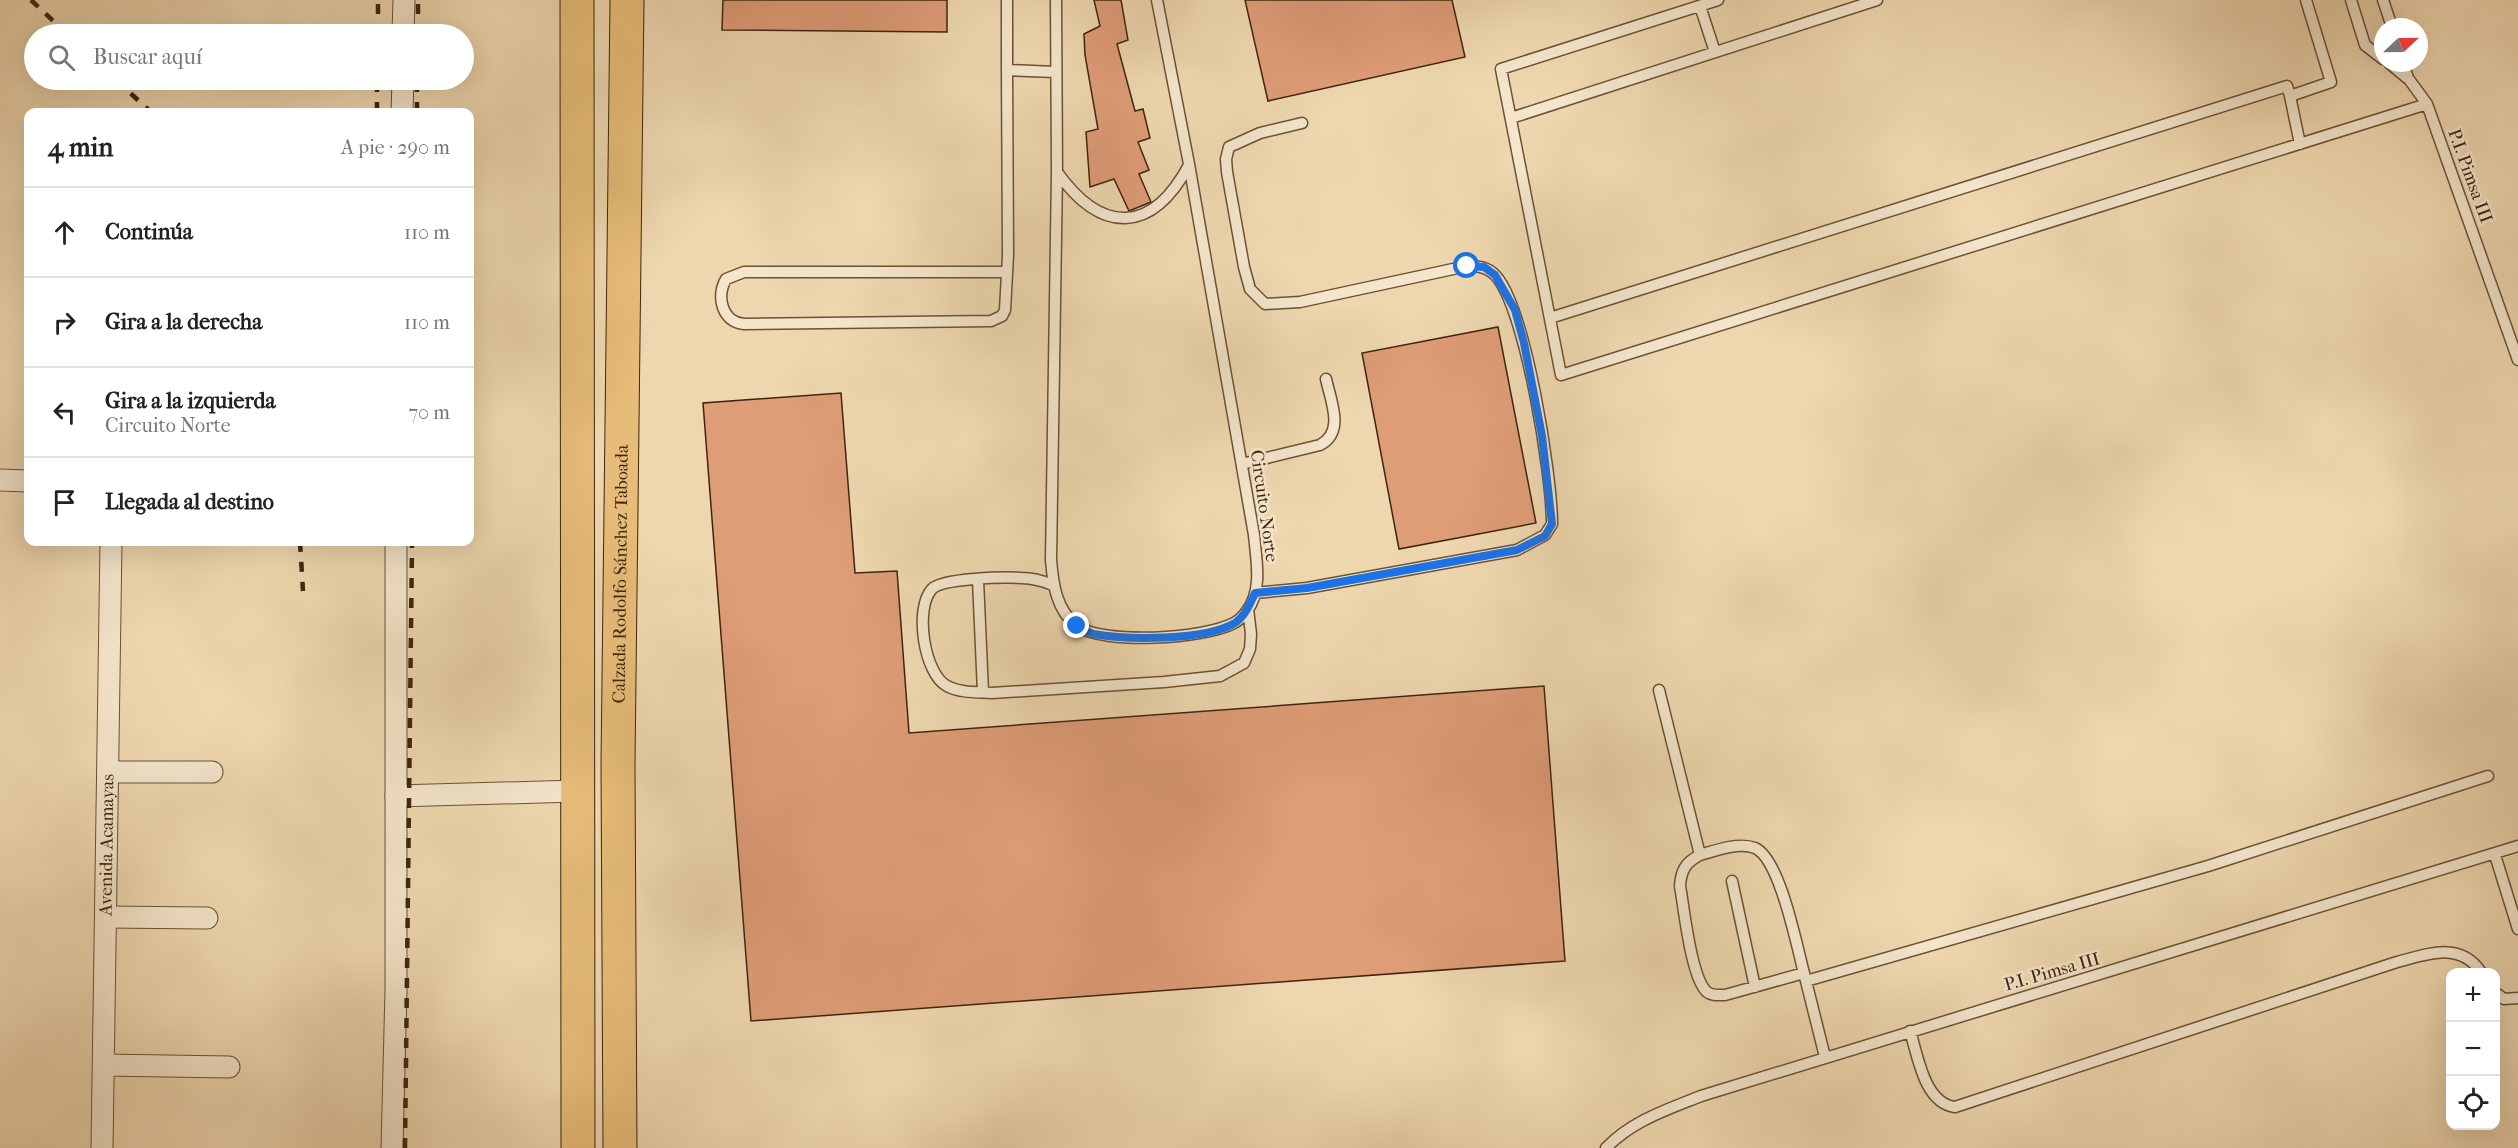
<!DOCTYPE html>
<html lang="es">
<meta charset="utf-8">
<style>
:root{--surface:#fff;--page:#f2f2f2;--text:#222;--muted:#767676;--line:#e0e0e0}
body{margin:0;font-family:"IM FELL French Canon",serif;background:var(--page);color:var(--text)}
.controls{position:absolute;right:18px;bottom:18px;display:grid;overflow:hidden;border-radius:12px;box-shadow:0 6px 24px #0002}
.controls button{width:54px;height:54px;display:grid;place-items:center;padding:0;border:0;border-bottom:2px solid var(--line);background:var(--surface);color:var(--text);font:30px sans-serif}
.compass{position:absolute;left:2374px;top:18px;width:54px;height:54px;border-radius:50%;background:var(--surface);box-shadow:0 6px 24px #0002;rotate:68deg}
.stop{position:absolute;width:18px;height:18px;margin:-14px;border:4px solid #1a73e8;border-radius:50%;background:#fff}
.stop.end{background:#1a73e8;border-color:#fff;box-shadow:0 2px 6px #0008}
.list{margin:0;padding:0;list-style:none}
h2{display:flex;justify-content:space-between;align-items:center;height:78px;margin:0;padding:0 24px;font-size:26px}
h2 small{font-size:20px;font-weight:400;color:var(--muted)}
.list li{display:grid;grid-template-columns:39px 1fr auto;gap:18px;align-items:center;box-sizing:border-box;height:90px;padding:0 24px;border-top:2px solid var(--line)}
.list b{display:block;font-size:22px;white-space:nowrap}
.list p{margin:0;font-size:20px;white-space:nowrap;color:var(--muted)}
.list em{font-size:20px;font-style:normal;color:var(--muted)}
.icon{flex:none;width:33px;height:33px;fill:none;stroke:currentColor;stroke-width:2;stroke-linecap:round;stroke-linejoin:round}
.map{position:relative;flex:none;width:2518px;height:1148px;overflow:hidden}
.search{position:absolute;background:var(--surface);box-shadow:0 6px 24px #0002;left:24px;top:24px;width:450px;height:66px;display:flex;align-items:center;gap:15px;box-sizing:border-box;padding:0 21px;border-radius:33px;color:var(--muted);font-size:22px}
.panel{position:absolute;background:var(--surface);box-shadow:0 6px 24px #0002;left:24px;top:108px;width:450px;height:438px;border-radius:12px}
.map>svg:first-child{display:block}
.building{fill:#de9c77;stroke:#3f240e;stroke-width:1.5}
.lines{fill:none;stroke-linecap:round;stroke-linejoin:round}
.service-casing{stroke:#6b5136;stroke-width:13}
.minor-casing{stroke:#6b5136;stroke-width:23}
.primary-casing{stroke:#3f240e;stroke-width:35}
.service{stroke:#f4e5cb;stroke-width:10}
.minor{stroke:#f4e5cb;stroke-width:21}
.primary{stroke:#e7bc78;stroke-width:33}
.rail{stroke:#3f240e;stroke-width:4.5;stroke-dasharray:10 10;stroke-linecap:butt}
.route{stroke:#1a73e8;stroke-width:8}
.labels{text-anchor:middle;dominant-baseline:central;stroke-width:5;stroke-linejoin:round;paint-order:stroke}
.street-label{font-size:18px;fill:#3f240e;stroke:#f4e5cb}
</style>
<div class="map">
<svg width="2518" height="1148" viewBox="0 0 2518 1148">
<rect width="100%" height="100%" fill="#eed7af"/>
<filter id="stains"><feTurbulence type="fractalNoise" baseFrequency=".00333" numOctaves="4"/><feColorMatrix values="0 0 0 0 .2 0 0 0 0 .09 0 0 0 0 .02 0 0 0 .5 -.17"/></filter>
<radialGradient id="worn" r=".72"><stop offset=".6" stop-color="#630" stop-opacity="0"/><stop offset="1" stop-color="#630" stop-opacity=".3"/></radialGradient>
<path class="building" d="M 723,0 L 947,0 L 947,32 L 722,30 Z
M 1094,0 L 1121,0 L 1128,40 L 1117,44 L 1135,111 L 1143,109 L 1150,138 L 1138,142 L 1149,170 L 1139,174 L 1151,202 L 1129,211 L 1114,179 L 1090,187 L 1086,132 L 1098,129 L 1085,55 L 1084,34 L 1100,26 Z
M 1245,0 L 1452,0 L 1465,57 L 1268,101 Z
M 1498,327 L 1536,523 L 1399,549 L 1362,353 Z
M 841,393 L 855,573 L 897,571 L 909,733 L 1544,686 L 1565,961 L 751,1021 L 703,403 Z"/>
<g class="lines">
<g class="service-casing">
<path id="service" d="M 1007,0 L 1007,70 L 1055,72
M 1056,0 L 1057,172 L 1051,560 C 1053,584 1056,610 1077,626 C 1104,645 1204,639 1234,623 C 1238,621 1244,615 1247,611 C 1263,590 1256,558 1254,535 L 1189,164 L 1157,0
M 1718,0 L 1501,69 L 1561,375 L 2427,104
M 2351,0 L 2365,45 L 2383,59
M 2383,0 L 2392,27
M 1700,6 L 1715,52
M 2389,63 L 2407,78
M 2403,63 L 2408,78 L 2427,104 L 2518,360
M 1007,70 L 1008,255 L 1005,310 L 1002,316 L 991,321 L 744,324 C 722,322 716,297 726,279 L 744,272 L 1007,272
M 1511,118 L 1877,0
M 2300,144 L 2290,96 L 2331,82 L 2306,0
M 1057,172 C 1102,235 1152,234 1189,165
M 1550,318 L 2287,86 L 2290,96
M 1242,464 L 1320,445 C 1345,432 1331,402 1326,379
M 978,580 L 983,692
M 1053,585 C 1043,581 1033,578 1022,578 C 1005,577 942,578 932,589 C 914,608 924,674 947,686 C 960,693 977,692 992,693 L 1164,682 L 1220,676 L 1244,663 L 1250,649 L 1251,634 L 1248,609
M 1255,593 L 1307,588 L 1517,550 L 1545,535 L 1552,524 C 1552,476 1526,310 1496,276 C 1488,267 1478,266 1467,266 L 1300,302 L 1265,304 L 1250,289 L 1244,267 L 1227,172 L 1226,159 L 1229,147 L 1260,133 L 1302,123
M 1659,690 L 1700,855 C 1716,850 1739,842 1755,848 C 1781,859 1798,953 1806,981
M 1700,855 C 1686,862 1681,870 1680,886 C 1684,908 1691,978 1707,992 C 1712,996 1718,995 1725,995 L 1804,973
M 2495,855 L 2518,929
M 1732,881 L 1755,987
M 2496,993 L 2504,999 L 2518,998
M 1910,1031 C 1918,1056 1924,1103 1955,1107 L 2397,962 C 2428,954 2460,941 2481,972
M 1825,1057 L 1806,981 L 2208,866 L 2488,776
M 1606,1148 C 1632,1121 1666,1110 1701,1096 L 2518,846"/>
</g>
<g class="minor-casing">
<g id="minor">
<path d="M 403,34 L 404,0"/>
<path d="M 402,112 L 403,80"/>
<path d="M 0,480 L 28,481"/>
<path d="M 108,772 L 212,772"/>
<path d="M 396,796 L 577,791"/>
<path d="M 106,917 L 207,918"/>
<path d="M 104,1065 L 229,1067"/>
<path id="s1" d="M 102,1148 L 111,542"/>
<path d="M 392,1148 L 396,990 L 396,542"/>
</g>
</g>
<g class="primary-casing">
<g id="primary">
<path d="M 577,0 L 578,1148"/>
<path id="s2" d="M 620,1148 L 618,764 L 627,0"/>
</g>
</g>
<use href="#service" class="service"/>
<use href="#minor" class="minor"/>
<use href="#primary" class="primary"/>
<path class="rail" d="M 31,0 L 67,34
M 378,34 L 378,0
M 418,34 L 418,0
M 116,80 L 151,112
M 377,112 L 377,80
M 417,112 L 417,80
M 300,542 L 303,591
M 405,1148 L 412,542"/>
</g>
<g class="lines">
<path class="route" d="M 1077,626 C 1082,628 1088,632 1093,634 C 1128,640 1204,641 1235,623 C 1245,616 1250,604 1255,593 L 1307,588 L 1517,550 L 1545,536 L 1552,524 L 1542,436 L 1524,343 L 1515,310 L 1495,275 L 1484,267 L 1467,266"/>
</g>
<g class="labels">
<g class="street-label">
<text transform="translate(2470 176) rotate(70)">P.I. Pimsa III</text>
<text transform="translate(1264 506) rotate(82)">Circuito Norte</text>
<text stroke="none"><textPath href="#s2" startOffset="574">Calzada Rodolfo Sánchez Taboada</textPath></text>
<text stroke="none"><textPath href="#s1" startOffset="303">Avenida Acamayas</textPath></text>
<text transform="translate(2052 972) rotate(-16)">P.I. Pimsa III</text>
</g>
</g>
<rect width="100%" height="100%" filter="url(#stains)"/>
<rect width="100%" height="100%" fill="url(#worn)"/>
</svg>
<div class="controls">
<button>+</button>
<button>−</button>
<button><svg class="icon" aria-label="locate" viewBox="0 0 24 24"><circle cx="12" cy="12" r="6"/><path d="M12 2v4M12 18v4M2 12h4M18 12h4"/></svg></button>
</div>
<svg class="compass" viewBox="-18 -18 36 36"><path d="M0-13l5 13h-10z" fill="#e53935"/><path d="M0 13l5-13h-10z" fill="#767676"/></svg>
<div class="stop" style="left:1467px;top:266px"></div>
<div class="stop end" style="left:1077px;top:626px"></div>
<div class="search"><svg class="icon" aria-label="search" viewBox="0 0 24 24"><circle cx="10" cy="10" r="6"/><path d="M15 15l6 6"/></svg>Buscar aquí</div>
<section class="panel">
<h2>4 min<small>A pie · 290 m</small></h2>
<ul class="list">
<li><svg class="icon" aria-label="ahead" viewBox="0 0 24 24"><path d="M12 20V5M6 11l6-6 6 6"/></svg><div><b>Continúa</b></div><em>110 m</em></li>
<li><svg class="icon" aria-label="right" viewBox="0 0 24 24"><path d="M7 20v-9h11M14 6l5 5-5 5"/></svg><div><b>Gira a la derecha</b></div><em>110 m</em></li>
<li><svg class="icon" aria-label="left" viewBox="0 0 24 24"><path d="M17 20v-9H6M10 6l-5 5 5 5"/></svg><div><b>Gira a la izquierda</b><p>Circuito Norte</p></div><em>70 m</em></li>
<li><svg class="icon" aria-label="arrive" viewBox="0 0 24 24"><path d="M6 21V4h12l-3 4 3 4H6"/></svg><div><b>Llegada al destino</b></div></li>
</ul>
</section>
</div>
